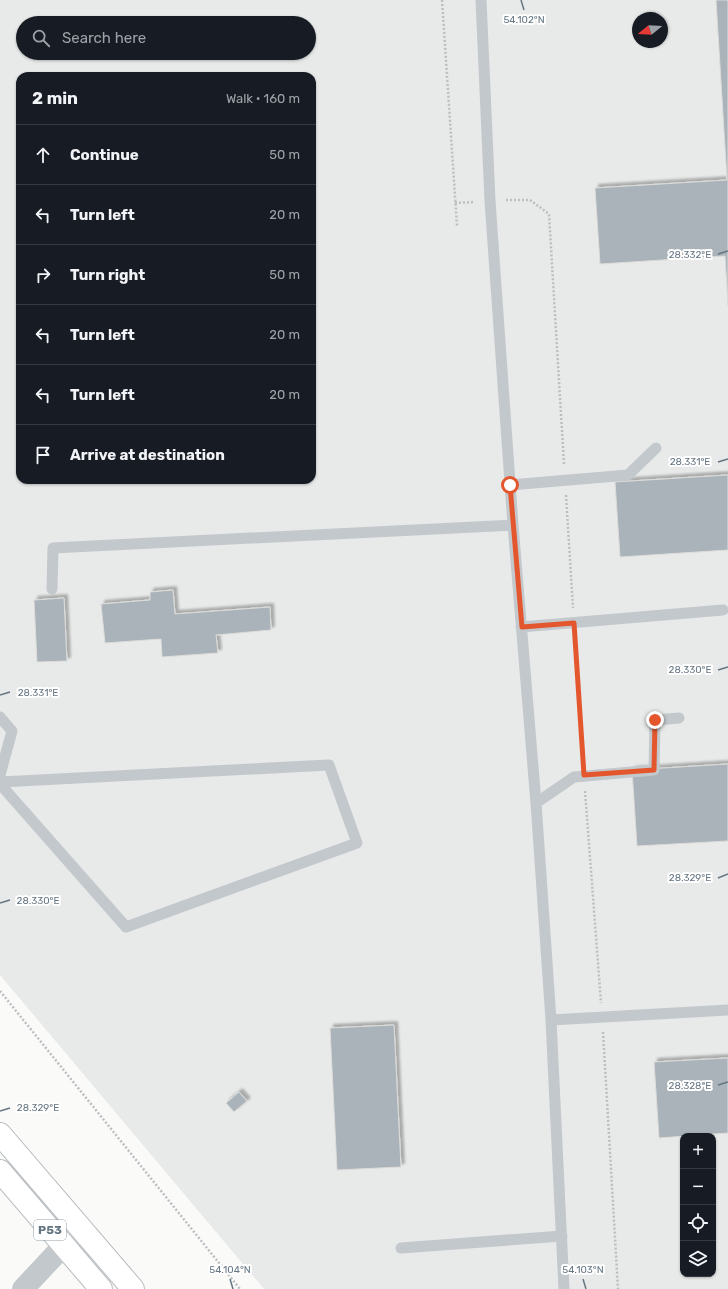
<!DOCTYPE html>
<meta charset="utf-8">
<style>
:root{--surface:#171b24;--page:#20242c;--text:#f1f3f6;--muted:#9ea1a6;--line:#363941}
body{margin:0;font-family:Rubik,sans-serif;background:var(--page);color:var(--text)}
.controls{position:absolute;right:12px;bottom:12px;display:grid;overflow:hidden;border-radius:8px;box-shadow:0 1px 3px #0004}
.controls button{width:36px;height:36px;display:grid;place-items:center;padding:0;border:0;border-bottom:1px solid var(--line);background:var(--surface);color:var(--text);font:20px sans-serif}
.compass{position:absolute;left:632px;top:12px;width:36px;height:36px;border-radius:50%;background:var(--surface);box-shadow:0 1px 3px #0004;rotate:252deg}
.stop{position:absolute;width:12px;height:12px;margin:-9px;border:3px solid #e4572e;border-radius:50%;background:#fff}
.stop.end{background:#e4572e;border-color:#fff;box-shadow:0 1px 4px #0008}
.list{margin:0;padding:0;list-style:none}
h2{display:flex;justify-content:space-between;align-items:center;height:52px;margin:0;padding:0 16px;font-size:17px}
h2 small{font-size:13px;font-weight:400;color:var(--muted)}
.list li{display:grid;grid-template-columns:26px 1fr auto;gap:12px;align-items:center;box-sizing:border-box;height:60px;padding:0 16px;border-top:1px solid var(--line)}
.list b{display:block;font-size:15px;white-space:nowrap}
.list em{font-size:13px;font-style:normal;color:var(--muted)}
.icon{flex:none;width:22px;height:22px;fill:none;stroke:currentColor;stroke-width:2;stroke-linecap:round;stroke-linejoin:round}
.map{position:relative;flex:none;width:728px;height:1289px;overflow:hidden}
.search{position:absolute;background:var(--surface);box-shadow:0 1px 3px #0004;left:16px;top:16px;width:300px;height:44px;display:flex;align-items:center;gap:10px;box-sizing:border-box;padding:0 14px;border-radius:22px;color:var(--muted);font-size:15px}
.panel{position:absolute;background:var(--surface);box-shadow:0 1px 3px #0004;left:16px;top:72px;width:300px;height:412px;border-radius:12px}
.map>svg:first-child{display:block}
.built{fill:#e8e9e9;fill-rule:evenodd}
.building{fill:#aab3b9;stroke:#dcdcda;filter:url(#shadow)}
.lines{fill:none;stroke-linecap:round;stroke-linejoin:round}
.primary-casing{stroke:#b5babe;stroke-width:24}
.path{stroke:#bbbfc2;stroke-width:2.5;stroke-dasharray:2 2;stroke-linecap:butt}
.service{stroke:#c3c8cc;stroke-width:11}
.minor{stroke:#c3c8cc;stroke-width:22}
.primary{stroke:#fff;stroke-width:22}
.route{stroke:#e4572e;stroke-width:5}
.ticks{fill:none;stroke:#657683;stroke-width:1.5}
.labels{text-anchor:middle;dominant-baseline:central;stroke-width:4;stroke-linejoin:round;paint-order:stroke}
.shield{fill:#fff;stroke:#939fa8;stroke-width:1}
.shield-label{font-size:12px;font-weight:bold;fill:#657683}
.ticks-label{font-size:10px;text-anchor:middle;fill:#657683;stroke:#fff;stroke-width:4;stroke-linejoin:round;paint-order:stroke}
</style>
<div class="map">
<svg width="728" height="1289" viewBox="0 0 728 1289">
<defs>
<filter id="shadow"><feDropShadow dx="3.5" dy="-3.5" stdDeviation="1" flood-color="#0004"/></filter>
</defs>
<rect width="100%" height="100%" fill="#fafaf8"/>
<path class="built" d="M 0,0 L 728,0 L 728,1289 L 264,1289 L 0,975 ZM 638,18 L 662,18 L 662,42 L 638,42 ZM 23,23 L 309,23 L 309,53 L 23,53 ZM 20,76 L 312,76 L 312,480 L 20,480 ZM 683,1136 L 713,1136 L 713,1274 L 683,1274 Z"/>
<path class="building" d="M 716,0 L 728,0 L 728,306 L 725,256 L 600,264 L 595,188 L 727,180 Z
M 728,475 L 728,550 L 620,557 L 615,482 Z
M 173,590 L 175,614 L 270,607 L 271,630 L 216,635 L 218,653 L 162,657 L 161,639 L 105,643 L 101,604 L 150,600 L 150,592 Z
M 64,598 L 67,661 L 37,662 L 34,600 Z
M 728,764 L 728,841 L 637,846 L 632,770 Z
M 394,1025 L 401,1167 L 337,1170 L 330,1028 Z
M 728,1058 L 728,1133 L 659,1138 L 654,1062 Z
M 239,1092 L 247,1101 L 234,1112 L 226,1103 Z"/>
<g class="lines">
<g class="primary-casing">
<path id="primary" d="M 0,1134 L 133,1289
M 0,1171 L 101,1289"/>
</g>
<path class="path" d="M 442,0 L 457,226
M 506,200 L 530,200 L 549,214 L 564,464
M 455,203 L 475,202
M 566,495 L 573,608
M 575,637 L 583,762
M 585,791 L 601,1003
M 0,991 L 240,1289
M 603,1032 L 618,1289"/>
<path class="service" d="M 481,0 L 490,201 L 513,525 L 536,803 L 551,1020 L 564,1289
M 510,485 L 628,475 L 656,448
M 52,589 L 53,548 L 513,525
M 521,627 L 723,610
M 0,717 L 12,731 L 0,775
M 0,782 L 329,765 L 357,843 L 126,927 L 0,784
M 536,803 L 574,777 L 654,770 L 655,720 L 679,718
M 551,1020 L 728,1010
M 401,1248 L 562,1236"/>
<path class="minor" d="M 23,1289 L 81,1227"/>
<use href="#primary" class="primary"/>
</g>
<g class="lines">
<path class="route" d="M 510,485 L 522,627 L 574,623 L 584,775 L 654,770 L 655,720"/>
</g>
<path class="ticks" d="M 521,0 L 524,10M 718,254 L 728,251M 718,462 L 728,459M 718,670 L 728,667M 0,695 L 10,692M 718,878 L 728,874M 0,903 L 10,900M 718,1085 L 728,1082M 0,1111 L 10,1108M 230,1279 L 233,1289M 583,1279 L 586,1289"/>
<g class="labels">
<rect class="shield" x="34" y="1220" width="32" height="20" rx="3"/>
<g class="shield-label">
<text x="50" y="1230">Р53</text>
</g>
</g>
<g class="ticks-label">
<text x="524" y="23">54.102°N</text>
<text x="690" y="258">28.332°E</text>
<text x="690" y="465">28.331°E</text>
<text x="690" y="673">28.330°E</text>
<text x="38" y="696">28.331°E</text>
<text x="690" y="881">28.329°E</text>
<text x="38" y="904">28.330°E</text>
<text x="690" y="1089">28.328°E</text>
<text x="38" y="1111">28.329°E</text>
<text x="230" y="1273">54.104°N</text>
<text x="583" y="1273">54.103°N</text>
</g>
</svg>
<div class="controls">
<button>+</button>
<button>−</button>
<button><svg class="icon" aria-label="locate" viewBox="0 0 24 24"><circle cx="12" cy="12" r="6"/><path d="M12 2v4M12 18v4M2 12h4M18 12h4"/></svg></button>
<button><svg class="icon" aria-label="layers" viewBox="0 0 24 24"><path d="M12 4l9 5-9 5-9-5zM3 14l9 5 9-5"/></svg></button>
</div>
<svg class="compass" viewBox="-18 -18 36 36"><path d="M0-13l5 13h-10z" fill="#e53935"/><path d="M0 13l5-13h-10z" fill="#9ea1a6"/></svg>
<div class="stop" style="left:510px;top:485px"></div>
<div class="stop end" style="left:655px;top:720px"></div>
<div class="search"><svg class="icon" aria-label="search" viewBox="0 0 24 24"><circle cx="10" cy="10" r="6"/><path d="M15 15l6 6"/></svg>Search here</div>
<section class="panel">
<h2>2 min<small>Walk · 160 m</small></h2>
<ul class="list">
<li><svg class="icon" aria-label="ahead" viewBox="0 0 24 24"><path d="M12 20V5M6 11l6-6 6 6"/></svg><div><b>Continue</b></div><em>50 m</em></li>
<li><svg class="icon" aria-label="left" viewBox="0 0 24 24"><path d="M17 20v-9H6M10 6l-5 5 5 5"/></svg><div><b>Turn left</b></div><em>20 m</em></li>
<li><svg class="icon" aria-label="right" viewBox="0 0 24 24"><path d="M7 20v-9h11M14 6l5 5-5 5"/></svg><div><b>Turn right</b></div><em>50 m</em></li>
<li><svg class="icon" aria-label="left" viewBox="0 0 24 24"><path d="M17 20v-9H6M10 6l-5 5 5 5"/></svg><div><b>Turn left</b></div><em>20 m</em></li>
<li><svg class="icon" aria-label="left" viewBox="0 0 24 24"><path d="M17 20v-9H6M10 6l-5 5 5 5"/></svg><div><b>Turn left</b></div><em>20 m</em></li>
<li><svg class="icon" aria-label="arrive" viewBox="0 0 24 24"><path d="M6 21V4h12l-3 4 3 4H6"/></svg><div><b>Arrive at destination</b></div></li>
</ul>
</section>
</div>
